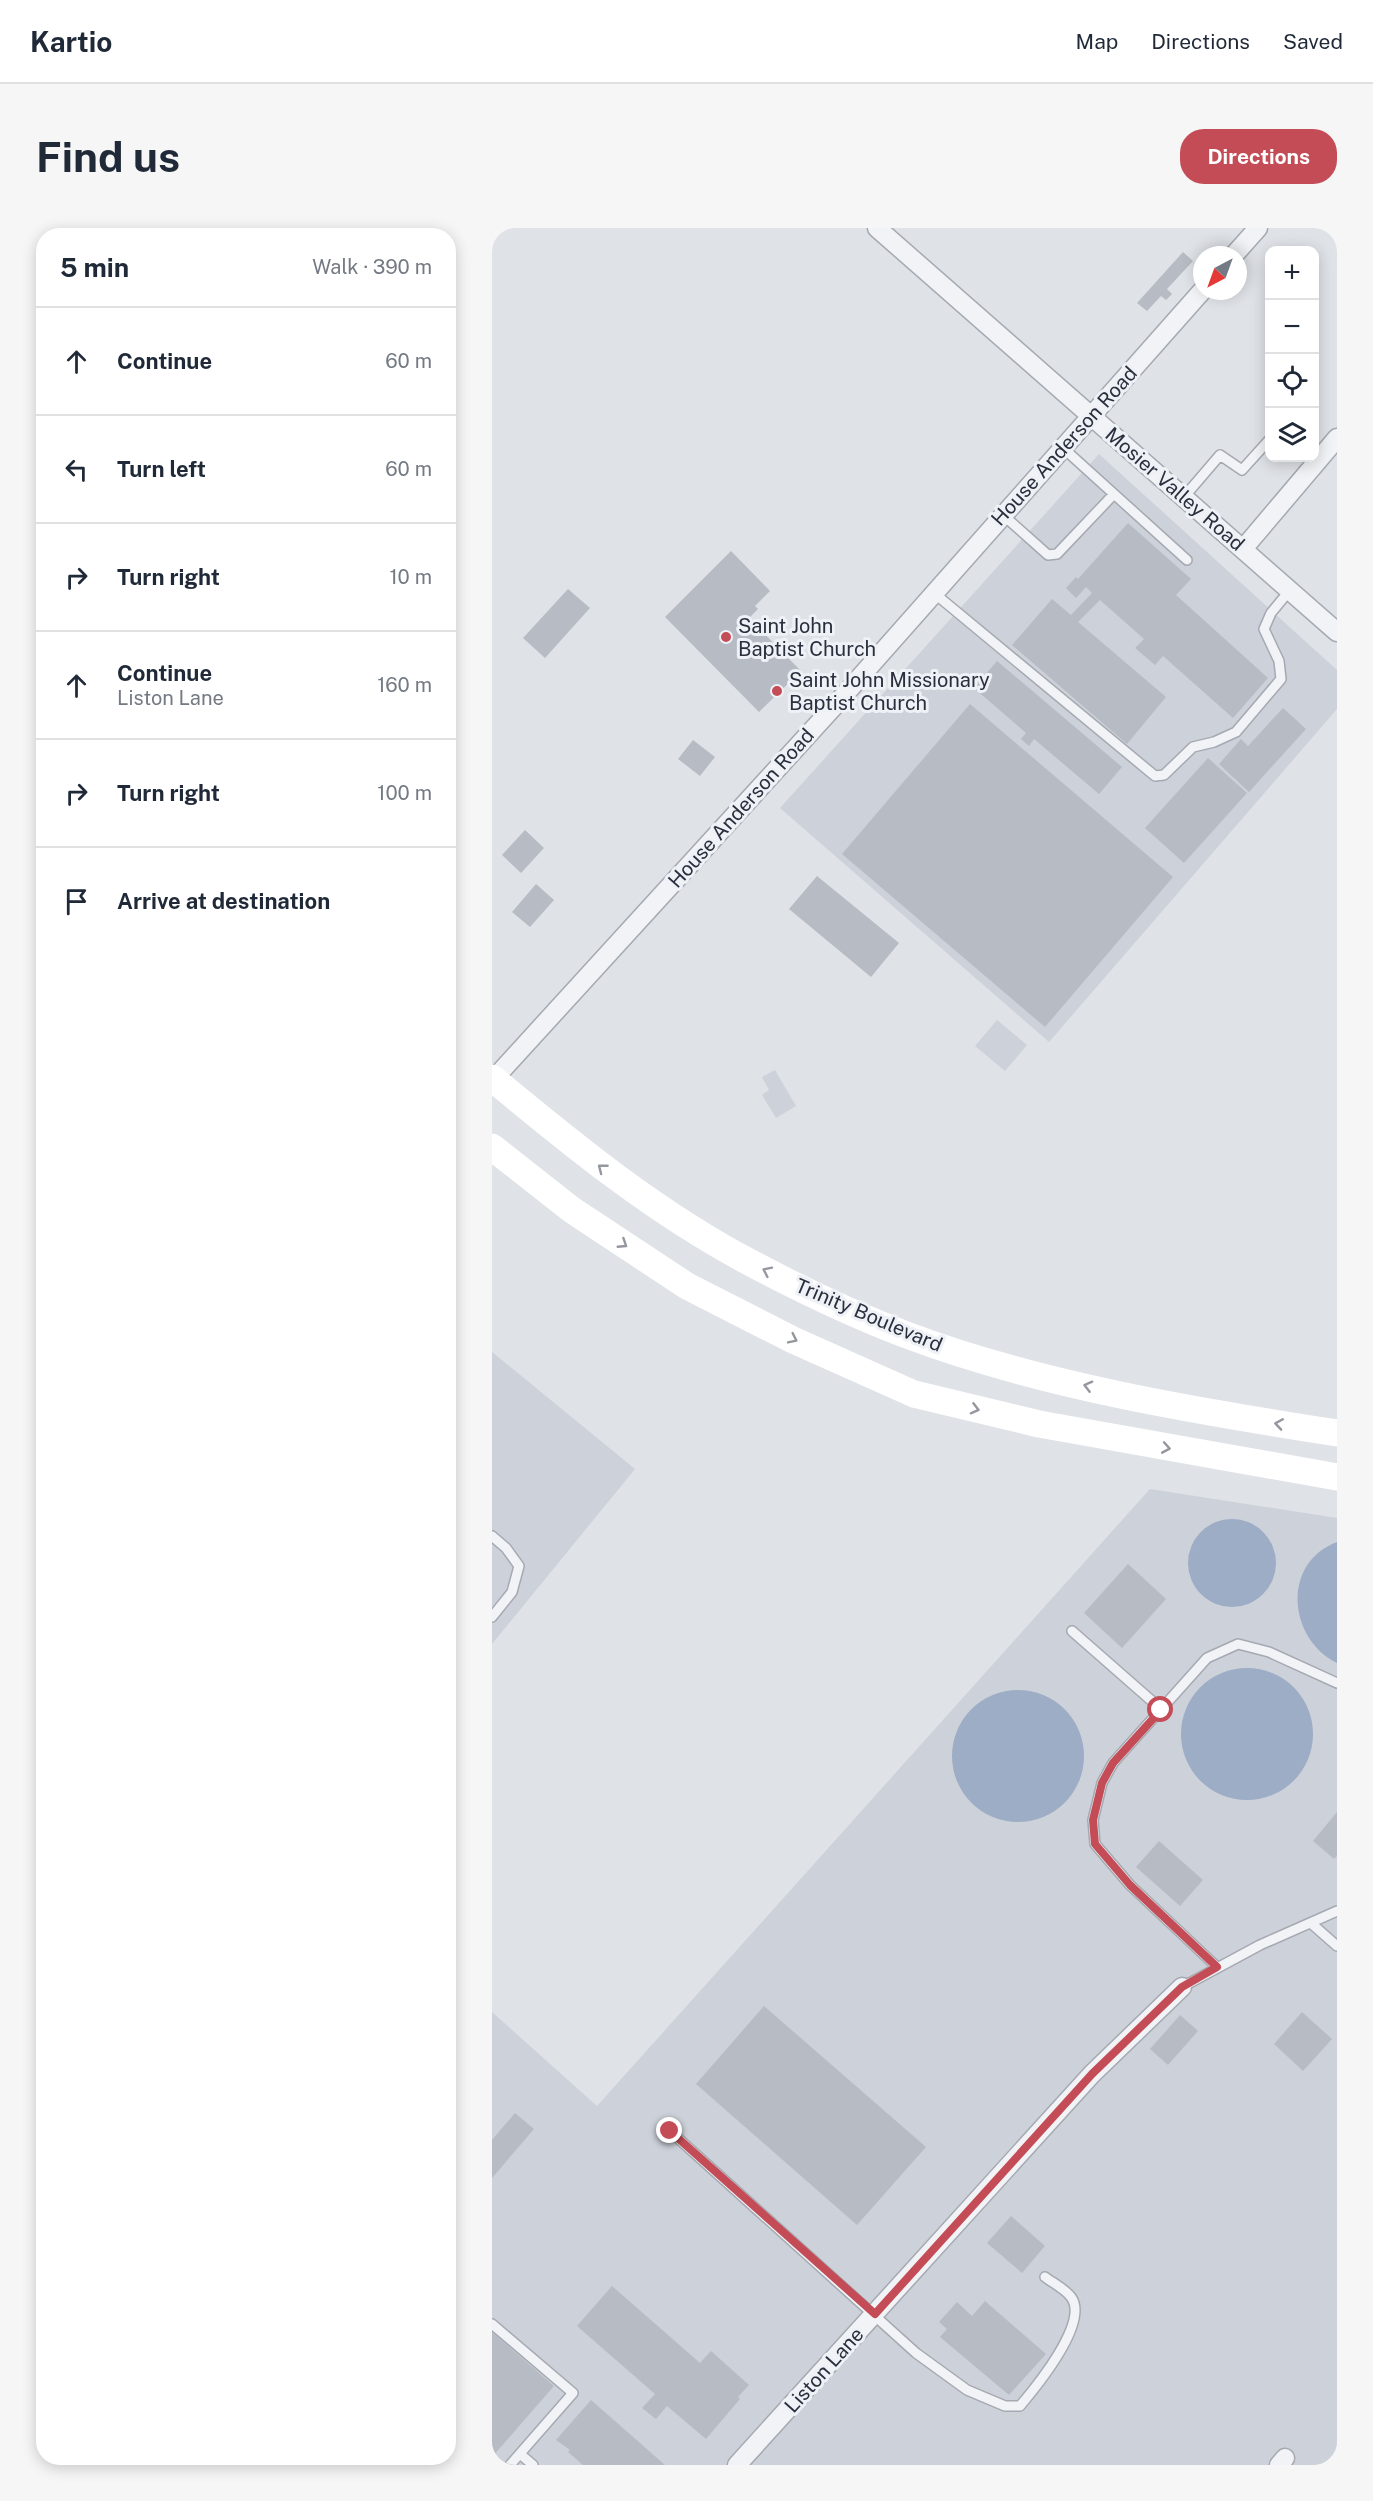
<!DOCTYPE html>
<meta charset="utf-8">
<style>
:root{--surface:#fff;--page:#f6f6f7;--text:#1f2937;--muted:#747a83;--line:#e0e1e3;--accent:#c44c56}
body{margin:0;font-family:"Public Sans",sans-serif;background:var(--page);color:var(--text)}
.controls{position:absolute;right:18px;top:18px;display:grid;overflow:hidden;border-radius:12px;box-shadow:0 3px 15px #0003}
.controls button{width:54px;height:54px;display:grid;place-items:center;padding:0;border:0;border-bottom:2px solid var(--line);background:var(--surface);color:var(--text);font:30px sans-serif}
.compass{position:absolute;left:701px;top:18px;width:54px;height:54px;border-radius:50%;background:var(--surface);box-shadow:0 3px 15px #0003;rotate:221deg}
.stop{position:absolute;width:18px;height:18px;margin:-14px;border:4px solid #c44c56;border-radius:50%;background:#fff}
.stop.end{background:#c44c56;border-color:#fff;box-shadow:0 2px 6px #0008}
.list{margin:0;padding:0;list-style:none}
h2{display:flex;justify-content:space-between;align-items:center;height:78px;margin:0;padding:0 24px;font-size:26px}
h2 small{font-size:20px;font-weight:400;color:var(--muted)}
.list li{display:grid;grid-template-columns:39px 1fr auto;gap:18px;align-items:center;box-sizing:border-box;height:108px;padding:0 24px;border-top:2px solid var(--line)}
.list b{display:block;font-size:22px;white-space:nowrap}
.list p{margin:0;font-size:20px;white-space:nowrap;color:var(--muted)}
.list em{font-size:20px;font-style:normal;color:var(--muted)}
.icon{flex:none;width:33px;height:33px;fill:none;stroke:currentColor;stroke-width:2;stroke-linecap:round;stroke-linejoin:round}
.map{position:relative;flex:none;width:845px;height:2237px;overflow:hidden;border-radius:24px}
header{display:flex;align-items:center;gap:36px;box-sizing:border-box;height:84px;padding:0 30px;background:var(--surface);border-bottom:2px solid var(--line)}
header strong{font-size:28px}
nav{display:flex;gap:33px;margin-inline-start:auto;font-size:21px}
.intro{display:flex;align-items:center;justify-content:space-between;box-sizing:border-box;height:144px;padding:0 36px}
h1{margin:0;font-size:42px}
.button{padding:15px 27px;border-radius:24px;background:var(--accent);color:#fff;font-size:21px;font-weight:700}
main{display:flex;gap:36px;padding:0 36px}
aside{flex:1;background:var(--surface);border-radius:24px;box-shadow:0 3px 15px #0003}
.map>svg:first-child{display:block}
.built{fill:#cdd1d9}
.water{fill:#9cadc5}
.building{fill:#b7bbc4}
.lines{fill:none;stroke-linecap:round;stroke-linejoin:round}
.lane-casing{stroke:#a5a9b1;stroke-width:12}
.street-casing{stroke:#a5a9b1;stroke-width:21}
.lane{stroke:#f1f3f6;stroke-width:9}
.street{stroke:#f1f3f6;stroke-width:18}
.secondary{stroke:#fff;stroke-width:27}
.oneway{stroke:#94979e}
.route{stroke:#c44c56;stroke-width:8}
.poi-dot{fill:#c44c56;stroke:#eef1f5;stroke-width:2}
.labels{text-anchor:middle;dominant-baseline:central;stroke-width:6;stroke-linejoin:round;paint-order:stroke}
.street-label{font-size:20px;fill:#292f3d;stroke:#eef1f5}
.poi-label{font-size:20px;fill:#292f3d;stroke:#eef1f5;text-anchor:start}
</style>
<header>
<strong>Kartio</strong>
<nav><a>Map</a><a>Directions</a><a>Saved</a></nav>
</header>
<div class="intro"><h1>Find us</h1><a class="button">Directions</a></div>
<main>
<aside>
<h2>5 min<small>Walk · 390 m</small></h2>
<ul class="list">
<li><svg class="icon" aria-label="ahead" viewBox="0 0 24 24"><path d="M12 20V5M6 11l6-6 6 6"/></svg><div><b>Continue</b></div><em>60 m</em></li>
<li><svg class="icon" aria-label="left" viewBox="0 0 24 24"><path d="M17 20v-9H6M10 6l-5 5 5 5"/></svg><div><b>Turn left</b></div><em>60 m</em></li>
<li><svg class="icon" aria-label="right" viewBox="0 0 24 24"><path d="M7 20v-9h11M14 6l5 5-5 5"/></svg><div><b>Turn right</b></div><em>10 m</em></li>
<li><svg class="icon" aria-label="ahead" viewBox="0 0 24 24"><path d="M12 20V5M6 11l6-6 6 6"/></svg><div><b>Continue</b><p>Liston Lane</p></div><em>160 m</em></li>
<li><svg class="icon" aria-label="right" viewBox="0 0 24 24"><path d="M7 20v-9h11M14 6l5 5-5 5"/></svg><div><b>Turn right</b></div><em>100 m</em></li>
<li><svg class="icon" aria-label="arrive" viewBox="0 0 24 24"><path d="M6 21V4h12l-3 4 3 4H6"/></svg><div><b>Arrive at destination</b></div></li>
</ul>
</aside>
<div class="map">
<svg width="845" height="2237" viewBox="0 0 845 2237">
<rect width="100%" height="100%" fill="#dfe2e7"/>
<path class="built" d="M 607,226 L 845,442 L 845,481 L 557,814 L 288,580 Z
M 505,792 L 535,817 L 513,843 L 483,818 Z
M 283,842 L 304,878 L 284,890 L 270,867 L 277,862 L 270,849 Z
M 0,1124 L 143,1241 L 0,1416 Z
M 658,1261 L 845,1290 L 845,2237 L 0,2237 L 0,1784 L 105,1878 Z"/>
<path class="water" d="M696 1335a44 44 0 1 1 88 0a44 44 0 1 1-88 0Z
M 845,1314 L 845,1435 C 796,1411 789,1335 845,1314 Z
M689 1506a66 66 0 1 1 132 0a66 66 0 1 1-132 0Z
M460 1528a66 66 0 1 1 132 0a66 66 0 1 1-132 0Z"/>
<path class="building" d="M 691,24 L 701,33 L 675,61 L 680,66 L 674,72 L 669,68 L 655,83 L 645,75 Z
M 636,295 L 699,351 L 684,367 L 776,450 L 741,490 L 671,428 L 663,437 L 643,420 L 652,411 L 608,372 L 586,394 L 674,469 L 635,516 L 520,417 L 560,371 L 579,387 L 600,365 L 594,359 L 584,370 L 574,360 L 584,349 L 586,351 Z
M 239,323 L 278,363 L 263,378 L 266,381 L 257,390 L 309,443 L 267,484 L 173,389 Z
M 76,361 L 98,380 L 53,430 L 31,410 Z
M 505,433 L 630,539 L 607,566 L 542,511 L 537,518 L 529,511 L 534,505 L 482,460 Z
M 478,476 L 681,649 L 553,799 L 350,626 Z
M 791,480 L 814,501 L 757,564 L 727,536 L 749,511 L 756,518 Z
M 201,512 L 223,529 L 208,548 L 186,531 Z
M 716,530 L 755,565 L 692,635 L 653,600 Z
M 33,602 L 52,620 L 29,645 L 10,627 Z
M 325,648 L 407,715 L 379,749 L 297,681 Z
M 44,656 L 62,672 L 38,699 L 20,684 Z
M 636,1336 L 674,1371 L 630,1420 L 592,1385 Z
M 845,1584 L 845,1628 L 842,1631 L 821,1613 Z
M 667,1613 L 711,1652 L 688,1678 L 644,1639 Z
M 272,1778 L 434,1919 L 365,1997 L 204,1856 Z
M 810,1784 L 840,1811 L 811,1843 L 782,1816 Z
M 688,1787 L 706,1803 L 676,1837 L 658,1821 Z
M 23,1885 L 42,1901 L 0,1950 L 0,1912 Z
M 519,1988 L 553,2018 L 530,2045 L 495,2015 Z
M 120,2058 L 208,2135 L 219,2123 L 257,2157 L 246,2169 L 248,2171 L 214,2211 L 175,2178 L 164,2191 L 150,2180 L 163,2166 L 85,2098 Z
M 493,2073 L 554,2126 L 517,2167 L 448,2109 L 455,2101 L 447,2094 L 465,2074 L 480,2088 Z
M 0,2104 L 62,2158 L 0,2229 Z
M 99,2172 L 173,2237 L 91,2237 L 76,2224 L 78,2222 L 64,2212 Z"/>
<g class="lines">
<g class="lane-casing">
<path id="lane" d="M 570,219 L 695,332
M 692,269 L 728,227 L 750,242 L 778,211
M 511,287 L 556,327 L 565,326 L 622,266
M 442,365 L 663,548 L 672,547 L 701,519 L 722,514 L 744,504 L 789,451 L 787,433 L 772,401 L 779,385 L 798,362
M 0,1308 L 14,1320 L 27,1338 L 20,1364 L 0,1389
M 580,1403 L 669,1481
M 820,1696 L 845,1718
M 725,1739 L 638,1657 L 603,1616 L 601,1592 L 610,1555 L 621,1535 L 715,1430 L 746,1416 L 777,1424 L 845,1455
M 690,1759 L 768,1717 L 845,1683
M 178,1903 L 424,2125 L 475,2162 L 513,2178 L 528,2178 C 544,2159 598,2094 579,2069 C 573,2061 561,2055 553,2049
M 0,2096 L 81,2165 L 18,2237
M 28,2226 L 41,2237"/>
</g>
<g class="street-casing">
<path id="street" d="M 385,0 L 845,404
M 742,27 L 766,0
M 751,321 L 845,210
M 0,853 L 346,474 L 710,63
M 245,2237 L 600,1846 L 690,1759
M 787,2237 L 793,2230"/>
</g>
<use href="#lane" class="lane"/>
<use href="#street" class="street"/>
<path class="secondary" d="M 0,850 C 82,918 164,985 259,1035 C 308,1061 360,1086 412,1106 C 546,1157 703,1183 845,1205
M 0,919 L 80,982 L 195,1058 L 301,1112 L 422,1166 L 547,1196 L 845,1249"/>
</g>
<defs><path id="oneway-chevron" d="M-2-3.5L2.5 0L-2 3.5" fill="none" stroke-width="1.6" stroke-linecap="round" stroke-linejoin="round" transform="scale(1.5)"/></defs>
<g class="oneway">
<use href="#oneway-chevron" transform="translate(110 940) rotate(-142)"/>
<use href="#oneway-chevron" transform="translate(131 1016) rotate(33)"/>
<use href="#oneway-chevron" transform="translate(275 1043) rotate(-154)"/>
<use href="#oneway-chevron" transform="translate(301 1111) rotate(26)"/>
<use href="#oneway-chevron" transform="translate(596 1158) rotate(-166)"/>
<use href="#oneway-chevron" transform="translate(483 1181) rotate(14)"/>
<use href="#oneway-chevron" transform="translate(787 1196) rotate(-171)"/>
<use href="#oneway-chevron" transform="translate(674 1220) rotate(10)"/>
</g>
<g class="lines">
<path class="route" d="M 178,1903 L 383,2086 L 600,1846 L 690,1759 L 725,1739 L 638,1657 L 603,1616 L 601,1592 L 610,1555 L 621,1535 L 669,1482"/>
</g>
<g class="poi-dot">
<circle cx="234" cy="409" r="6"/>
<circle cx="285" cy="463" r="6"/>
</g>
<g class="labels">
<g class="street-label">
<text transform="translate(572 218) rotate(-48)">House Anderson Road</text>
<text transform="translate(683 261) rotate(41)">Mosier Valley Road</text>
<text transform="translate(249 580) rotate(-48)">House Anderson Road</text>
<text transform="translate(377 1087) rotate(23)">Trinity Boulevard</text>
<text transform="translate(332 2142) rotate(-48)">Liston Lane</text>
</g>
<g class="poi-label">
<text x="246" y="398">Saint John<tspan x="246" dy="23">Baptist Church</tspan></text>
<text x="297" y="452">Saint John Missionary<tspan x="297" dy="23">Baptist Church</tspan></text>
</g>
</g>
</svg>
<div class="controls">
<button>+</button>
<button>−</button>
<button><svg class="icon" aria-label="locate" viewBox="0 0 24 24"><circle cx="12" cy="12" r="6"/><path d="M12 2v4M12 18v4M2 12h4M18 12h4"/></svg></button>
<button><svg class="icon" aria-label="layers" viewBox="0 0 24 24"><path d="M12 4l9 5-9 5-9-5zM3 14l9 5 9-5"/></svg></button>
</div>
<svg class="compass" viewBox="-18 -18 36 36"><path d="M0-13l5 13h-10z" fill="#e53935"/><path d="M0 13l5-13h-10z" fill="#747a83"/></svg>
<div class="stop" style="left:669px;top:1482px"></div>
<div class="stop end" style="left:178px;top:1903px"></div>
</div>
</main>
